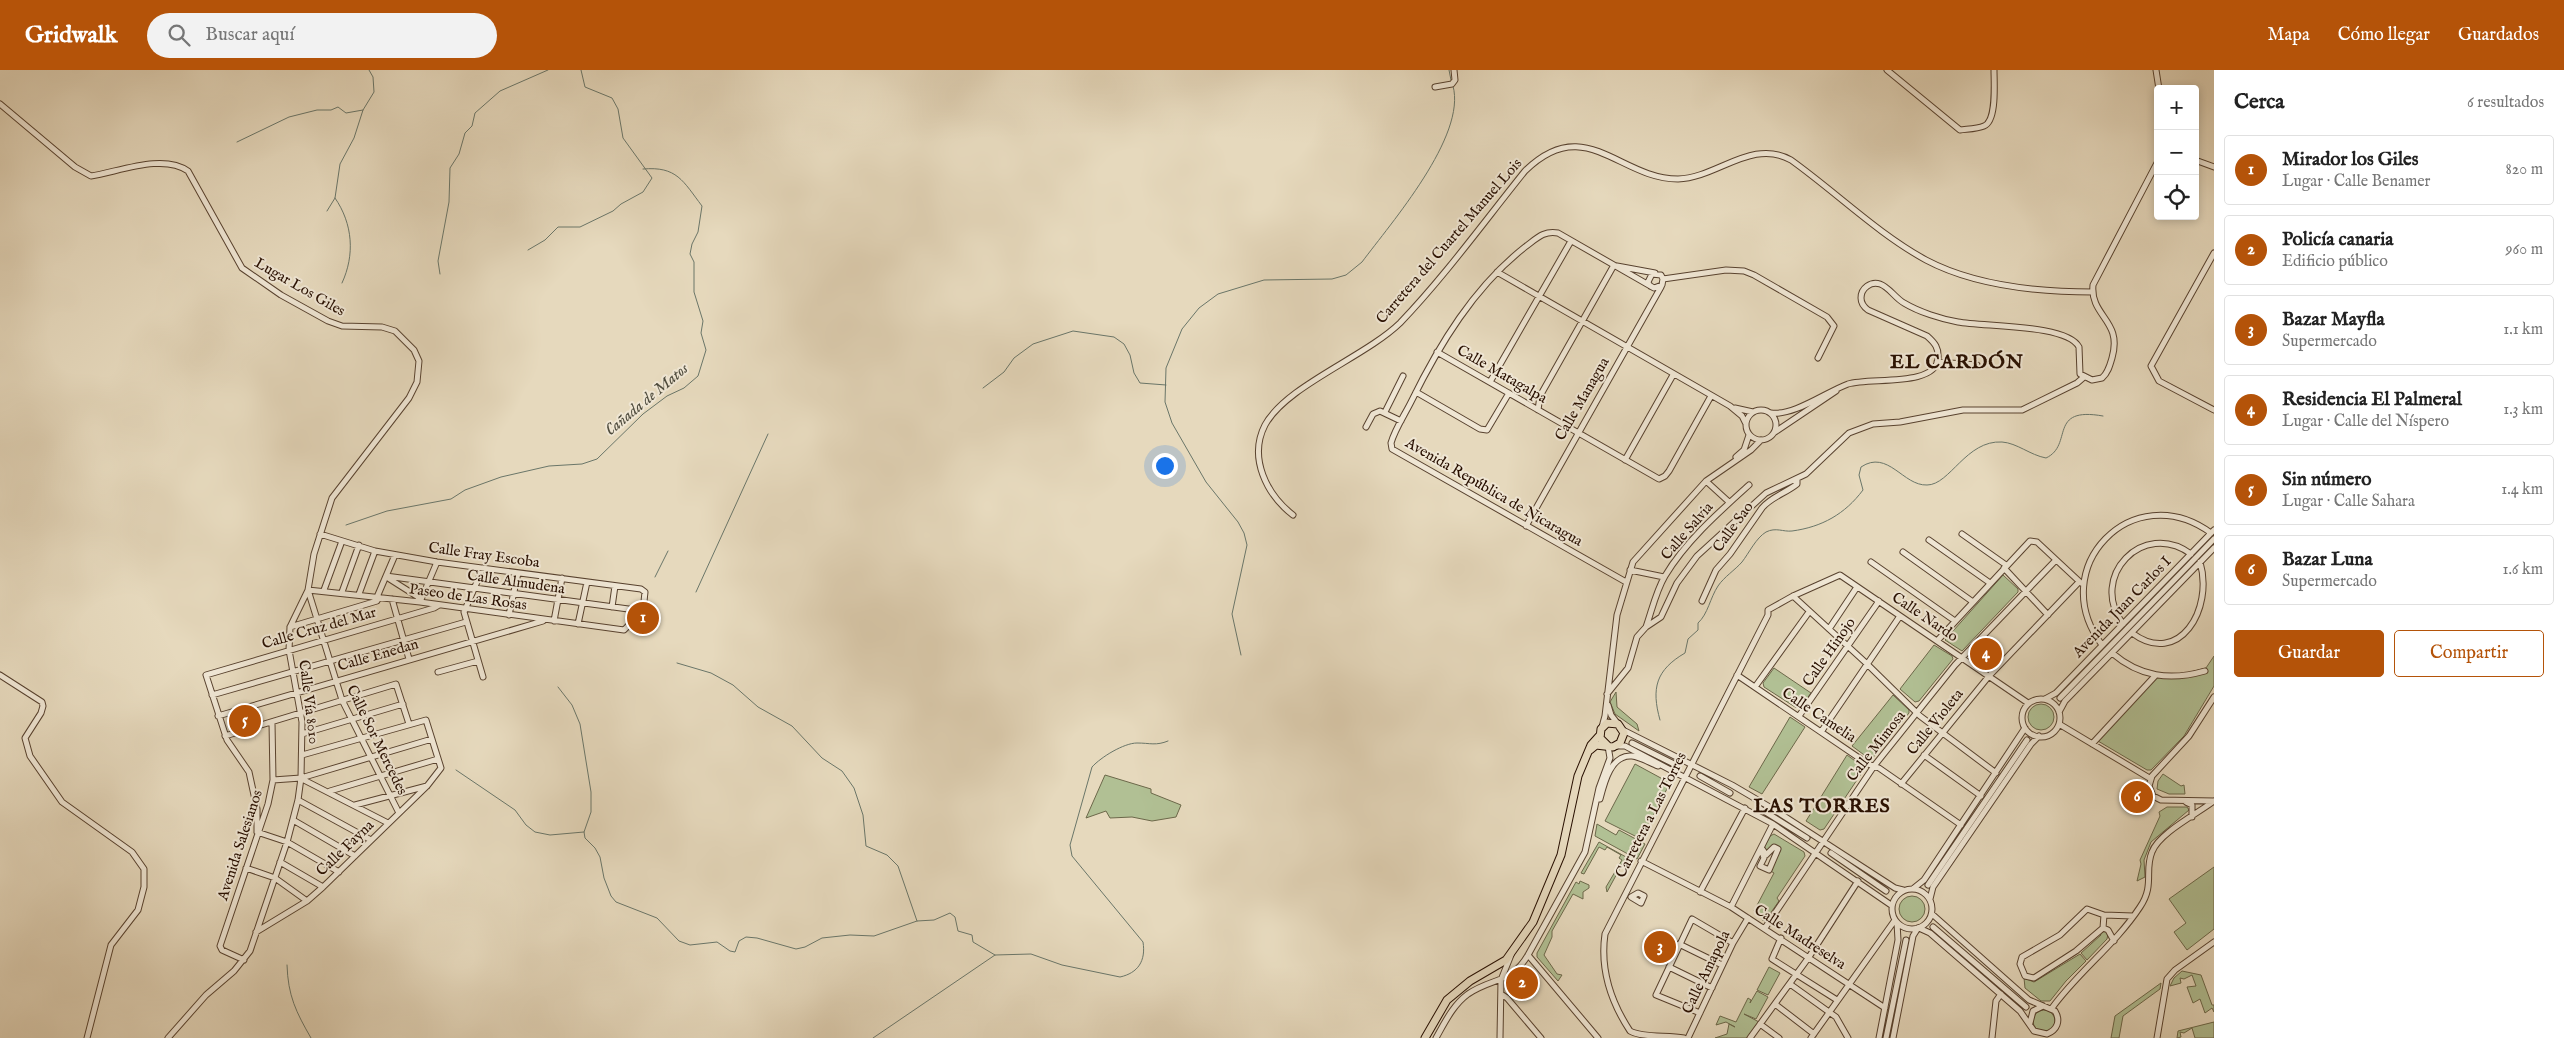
<!DOCTYPE html>
<html lang="es">
<meta charset="utf-8">
<style>
:root{--surface:#fff;--page:#f2f2f2;--text:#222;--muted:#767676;--line:#e0e0e0;--accent:#b45309}
body{margin:0;font-family:"IM FELL English",serif;background:var(--page);color:var(--text)}
.controls{position:absolute;right:15px;top:15px;display:grid;overflow:hidden;border-radius:5px;box-shadow:0 2px 8px #0003}
.controls button{width:45px;height:45px;display:grid;place-items:center;padding:0;border:0;border-bottom:1px solid var(--line);background:var(--surface);color:var(--text);font:25px sans-serif}
.you{position:absolute;left:1164px;top:395px;width:18px;height:18px;margin:-12px;border:4px solid #fff;border-radius:50%;background:#1a73e8;box-shadow:0 0 0 8px #1a73e833}
.badge{display:grid;place-items:center;width:32px;height:32px;border-radius:50%;background:var(--accent);color:#fff;font-size:16px;font-weight:700}
.pin{position:absolute;translate:-50% -50%;border:2px solid #fff;box-shadow:0 1px 5px #0006}
.list{margin:0;padding:0;list-style:none}
h2{display:flex;justify-content:space-between;align-items:center;height:65px;margin:0;padding:0 20px;font-size:21px}
h2 small{font-size:16px;font-weight:400;color:var(--muted)}
.list li{display:grid;grid-template-columns:32px 1fr auto;gap:15px;align-items:center;box-sizing:border-box;height:70px;margin:0 10px 10px;padding:0 10px;border:1px solid var(--line);border-radius:5px}
.list b{display:block;font-size:19px;white-space:nowrap}
.list p{margin:0;font-size:16px;white-space:nowrap;color:var(--muted)}
.list em{font-size:16px;font-style:normal;color:var(--muted)}
.actions{display:flex;gap:10px;padding:15px 20px}
.actions a{flex:1;padding:11px 0;border:1px solid var(--accent);border-radius:5px;text-align:center;font-size:18px;color:var(--accent)}
.actions .main{background:var(--accent);color:#fff}
.icon{flex:none;width:28px;height:28px;fill:none;stroke:currentColor;stroke-width:2;stroke-linecap:round;stroke-linejoin:round}
.map{position:relative;flex:none;width:2214px;height:968px;overflow:hidden}
header{display:flex;align-items:center;gap:30px;box-sizing:border-box;height:70px;padding:0 25px;background:var(--accent);color:#fff}
header strong{font-size:24px}
nav{display:flex;gap:28px;margin-inline-start:auto;font-size:18px}
.search{width:350px;height:45px;background:var(--page);display:flex;align-items:center;gap:12px;box-sizing:border-box;padding:0 18px;border-radius:28px;color:var(--muted);font-size:19px}
main{display:flex}
aside{flex:1;background:var(--surface)}
.map>svg:first-child{display:block}
.green{fill:#b1c094;stroke:#6c684a}
.lines{fill:none;stroke-linecap:round;stroke-linejoin:round}
.stream{stroke:#6a7669;stroke-width:1}
.minor-casing{stroke:#58422f;stroke-width:7}
.major-casing{stroke:#280f00;stroke-width:9}
.minor{stroke:#efe6d4;stroke-width:5}
.major{stroke:#e6d9bd;stroke-width:7}
.labels{text-anchor:middle;dominant-baseline:central;stroke-width:4;stroke-linejoin:round;paint-order:stroke}
.street-label{font-size:15px;fill:#280f00;stroke:#efe6d4}
.water-label{font-size:16px;font-style:italic;fill:#4e4b3d;stroke:#efe6d4}
.district-label{font-size:20px;font-weight:bold;letter-spacing:1px;fill:#280f00;stroke:#efe6d4}
</style>
<header>
<strong>Gridwalk</strong>
<div class="search"><svg class="icon" aria-label="search" viewBox="0 0 24 24"><circle cx="10" cy="10" r="6"/><path d="M15 15l6 6"/></svg>Buscar aquí</div>
<nav><a>Mapa</a><a>Cómo llegar</a><a>Guardados</a></nav>
</header>
<main>
<div class="map">
<svg width="2214" height="968" viewBox="0 0 2214 968">
<rect width="100%" height="100%" fill="#e6d9bd"/>
<filter id="stains"><feTurbulence type="fractalNoise" baseFrequency=".004" numOctaves="4"/><feColorMatrix values="0 0 0 0 .2 0 0 0 0 .09 0 0 0 0 .02 0 0 0 .5 -.17"/></filter>
<radialGradient id="worn" r=".72"><stop offset=".6" stop-color="#630" stop-opacity="0"/><stop offset="1" stop-color="#630" stop-opacity=".3"/></radialGradient>
<path class="green" d="M 2003,505 L 2018,519 L 2018,522 L 1962,581 L 1945,570 Z
M 1934,575 L 1952,586 L 1953,589 L 1919,631 L 1915,632 L 1900,619 Z
M 2214,586 L 2214,616 L 2184,666 L 2151,700 L 2147,700 L 2098,671 L 2156,605 L 2179,605 L 2206,598 Z
M 1774,598 L 1811,623 L 1800,638 L 1795,637 L 1764,617 L 1763,613 Z
M 1616,622 L 1617,637 L 1637,654 L 1639,661 L 1615,644 L 1610,632 Z
M 1893,625 L 1909,640 L 1909,643 L 1871,690 L 1852,676 Z
M2028 647a13 13 0 1 1 26 0a13 13 0 1 1-26 0Z
M 1790,647 L 1805,657 L 1762,724 L 1749,717 Z
M 1847,685 L 1865,698 L 1824,759 L 1820,760 L 1806,751 Z
M 1635,694 L 1670,713 L 1641,769 L 1605,751 Z
M 2163,704 L 2181,716 L 2184,715 L 2185,724 L 2169,724 L 2157,719 L 2158,711 Z
M 1105,705 L 1151,719 L 1151,723 L 1181,735 L 1176,747 L 1152,751 L 1132,747 L 1110,748 L 1106,741 L 1086,748 Z
M 2167,737 L 2187,737 L 2189,740 L 2151,772 L 2144,790 L 2145,807 L 2137,811 L 2141,794 L 2140,790 L 2160,746 L 2159,742 Z
M 1597,754 L 1616,765 L 1619,760 L 1645,774 L 1637,789 L 1595,766 Z
M 1774,764 L 1804,782 L 1805,786 L 1777,828 L 1779,831 L 1765,851 L 1762,850 L 1764,847 L 1754,841 L 1774,803 L 1769,800 L 1778,779 L 1774,777 L 1766,785 L 1763,780 L 1770,766 Z
M 1599,772 L 1626,787 L 1607,822 L 1606,817 L 1622,790 L 1619,788 L 1621,785 L 1607,777 L 1605,780 L 1599,777 L 1584,804 L 1581,803 Z
M 2214,797 L 2214,859 L 2187,880 L 2174,862 L 2186,853 L 2169,829 Z
M 1580,811 L 1589,815 L 1589,818 L 1583,822 L 1583,829 L 1573,824 L 1552,861 L 1552,867 L 1544,885 L 1557,904 L 1562,905 L 1558,911 L 1537,887 L 1537,883 L 1576,812 L 1579,814 Z
M1899 839a13 13 0 1 1 26 0a13 13 0 1 1-26 0Z
M 2105,861 L 2108,864 L 2107,869 L 2087,890 L 2081,883 L 2101,865 L 2100,863 Z
M 2080,884 L 2086,891 L 2066,911 L 2050,931 L 2041,931 L 2025,918 L 2024,908 L 2034,912 Z
M 1769,897 L 1780,903 L 1768,925 L 1757,920 Z
M 2182,901 L 2201,905 L 2212,935 L 2214,935 L 2214,942 L 2212,938 L 2205,943 L 2200,929 L 2193,933 L 2187,917 L 2196,916 L 2192,905 L 2184,909 L 2180,908 L 2181,913 L 2170,916 L 2174,908 Z
M 2161,913 L 2160,919 L 2123,946 L 2119,968 L 2111,968 L 2115,946 Z
M 1757,921 L 1768,927 L 1756,949 L 1744,944 L 1759,952 L 1747,968 L 1715,968 L 1727,964 L 1729,954 L 1735,957 L 1726,952 L 1716,955 L 1720,946 L 1736,952 L 1748,928 L 1751,930 L 1750,933 Z
M2033 951a11 11 0 1 1 22 0a11 11 0 1 1-22 0Z
M 2214,952 L 2214,968 L 2195,968 L 2192,958 L 2184,963 L 2180,962 L 2181,967 L 2177,968 L 2178,961 Z"/>
<g class="lines">
<path class="stream" d="M 1449,0 L 1451,10
M 237,72 L 289,47 L 317,40 L 331,40 L 338,37 L 346,43 L 363,40
M 335,128 C 353,154 355,185 342,213
M 327,141 L 335,128 L 340,94 L 354,68 L 363,40 L 374,22 L 373,7 L 369,0
M 528,180 L 545,170 L 558,157 L 580,157 L 613,141 L 621,134 L 643,122 L 652,108 L 623,68 L 618,39 L 612,28 L 585,17 L 581,0
M 440,204 L 438,191 L 449,132 L 450,98 L 459,84 L 465,63 L 472,56 L 475,43 L 500,21 L 548,0
M 983,318 L 1004,302 L 1014,288 L 1033,274 L 1073,261 L 1114,267 L 1124,274 L 1130,285 L 1134,303 L 1140,313 L 1166,315
M 346,455 L 387,441 L 451,429 L 465,420 L 501,407 L 549,396 L 582,394 L 597,389 L 643,344 L 667,326 L 684,318 L 698,306 L 706,280 L 701,263 L 703,251 L 694,222 L 694,192 L 690,184 L 692,174 L 698,162 L 702,136 C 683,111 677,96 643,99
M 655,507 L 668,481
M 696,522 L 768,364
M 1241,585 L 1232,544 L 1247,475 L 1244,463 L 1238,452 L 1206,412 L 1172,353 L 1165,332 L 1166,298 L 1182,259 L 1199,238 L 1218,224 L 1264,210 L 1332,209 L 1346,205 L 1362,192 C 1391,153 1467,66 1453,16
M 677,593 L 711,603 L 733,615 L 758,637 L 792,656 L 822,688 L 842,701 L 854,718 L 863,745 L 866,776 L 887,785 L 898,796 L 917,851
M 558,617 L 572,635 L 580,654 L 591,722 L 591,742 L 584,762 L 585,768 L 595,778 L 600,787 L 604,808 L 611,826 L 616,832 L 657,848 L 679,871 L 690,875 L 717,872 L 730,881 L 735,882 L 739,871 L 746,867 L 757,868 L 796,879 L 805,877 L 822,868 L 850,865 L 874,866 L 917,851 L 934,850 L 950,843 L 955,847 L 958,861 L 972,865 L 973,872 L 995,885
M 1660,650 C 1651,618 1656,600 1685,583 L 1688,569 L 1698,560 L 1698,553 C 1708,544 1710,528 1718,516 C 1724,507 1735,500 1742,492 C 1749,483 1756,468 1766,462 C 1776,457 1783,462 1792,461 C 1822,457 1845,444 1863,420 L 1859,405 L 1861,397 C 1888,379 1903,416 1927,415 C 1950,415 1966,370 2002,372 C 2017,373 2030,385 2046,388 C 2074,375 2047,336 2103,346
M 456,700 L 515,740 L 526,755 L 535,762 L 550,765 L 584,762
M 287,895 C 288,926 296,942 311,968
M 873,968 L 995,885 L 1031,884 L 1062,895 L 1120,907 C 1138,903 1146,891 1143,872 L 1072,786 L 1070,775 L 1092,697 C 1101,687 1124,673 1137,673 C 1150,673 1156,676 1168,671"/>
<g class="minor-casing">
<path id="minor" d="M 1887,0 L 1960,60 C 1967,59 1977,59 1984,56 C 1997,51 1994,13 1994,0
M 2156,0 L 2159,19
M 1435,17 L 1452,14 L 1455,10 L 1454,0
M 0,34 L 75,97 L 91,106 C 118,102 163,83 188,101 L 242,198 L 281,225 L 328,251 L 342,256 L 382,257 L 395,261 L 414,280 L 419,291 L 417,312 L 409,328 L 332,428 L 314,484 L 308,520 L 290,557 L 289,580 L 302,652 L 301,708 L 298,730 L 287,772 L 250,881 L 234,901 L 206,925 L 168,968
M 2195,90 L 2214,97
M 2214,183 L 2151,296 L 2159,311 L 2214,340
M 1617,196 L 1655,203
M 1497,202 L 1730,336 L 1742,346 L 1746,354
M 1663,209 L 1726,200 L 1744,201 L 1754,205 L 1827,247 L 1834,256 L 1818,288
M 1437,282 L 1659,409 L 1665,406 L 1669,401 L 1711,326
M 1937,292 L 1977,295
M 1490,312 L 1571,171
M 1416,322 L 1480,359 L 1487,360 L 1509,323
M 1735,338 L 1753,342
M1746 355a15 15 0 1 1 30 0a15 15 0 1 1-30 0Z
M 1538,340 L 1540,326 L 1614,195
M 1385,342 L 1403,306
M 1771,343 C 1794,346 1826,322 1848,314 C 1870,307 1935,317 1938,289 C 1939,278 1935,273 1927,266 L 1868,240 C 1864,237 1861,233 1861,228 C 1861,218 1871,211 1880,214 C 1889,217 1895,228 1904,233 C 1919,242 1941,249 1958,252 C 1984,257 2067,254 2079,277 L 2080,304 L 2092,310 L 2102,308 C 2108,303 2110,295 2112,288 C 2123,250 2090,247 2093,215 L 2158,91
M 1366,357 L 1373,344 L 1380,341 L 1401,351
M 1775,362 L 1836,321
M 1736,387 L 1744,380 L 1749,365
M 1625,390 L 1673,305
M 1706,411 L 1729,432
M 1293,445 C 1267,425 1248,388 1265,355 C 1286,316 1365,287 1400,253 C 1445,206 1484,152 1525,101 C 1585,42 1619,109 1678,109 C 1717,108 1752,68 1791,90 C 1837,123 1877,163 1926,190 C 1975,216 2038,222 2093,222
M 1526,456 L 1661,217
M 320,464 L 375,481 L 437,492 L 641,519 L 645,522 L 643,541 L 624,560 L 420,532 L 308,520 L 342,630 L 399,743
M 1962,464 L 2006,495
M 1929,470 L 1990,513
M 1903,482 L 1973,532
M 1871,492 L 1955,551
M 2004,498 L 2048,545
M 1630,500 L 1664,507
M 386,506 L 643,541
M 388,508 L 418,527 L 420,532 L 437,492
M 1626,512 L 1392,379 L 1391,373 C 1395,359 1404,346 1411,332 C 1439,275 1474,217 1525,177 C 1536,169 1544,160 1558,163 L 1654,218 L 1662,215 L 1663,209 L 1661,205 L 1652,204 L 1648,212 L 1650,216
M 324,520 L 342,471
M 342,522 L 359,475
M 359,524 L 375,481
M 1793,526 L 1865,592 L 1920,646 L 1996,703
M 377,527 L 395,485
M 392,529 L 409,589
M 1702,531 L 1716,500 L 1730,484 L 1762,438 C 1771,427 1786,423 1797,414 L 1797,409
M 612,537 L 615,516
M 509,545 L 518,503
M 554,551 L 562,508
M 578,554 L 587,512
M 2123,554 C 2088,507 2143,449 2191,484
M 290,557 L 377,531 L 379,527
M 1646,557 C 1652,540 1656,521 1665,506 C 1686,471 1719,442 1749,415
M 1829,559 L 1857,517
M 2132,563 C 2179,598 2214,539 2200,492
M 1937,571 L 2030,471 L 2037,472 L 2081,513
M 2102,575 C 2044,498 2133,406 2211,463
M 2112,583 C 2140,607 2170,611 2205,601
M 438,602 L 478,591
M 0,605 L 42,632 L 43,636 L 41,643 L 25,668 L 30,686 L 62,732 L 132,782 L 144,799 L 144,817 L 138,840 L 111,875 L 87,968
M 1737,605 L 1868,694 L 1879,698 L 1961,755
M 483,607 L 464,542 L 483,498
M 1755,617 L 1809,542
M 1607,624 L 1628,598 L 1637,567 L 1646,557 L 1661,547 L 1677,513 L 1697,486 L 1766,423 L 1806,404 L 1849,363 L 1873,354 L 1900,352 L 1963,340 L 2022,340 L 2077,313 L 2084,307
M 212,625 L 466,552
M 2214,627 L 2189,666 L 2152,706 L 2149,716 L 2153,726 L 2161,730 L 2214,731
M 2060,628 L 2214,469
M 2045,629 L 2056,623 L 2214,460
M2022 648a19 19 0 1 1 38 0a19 19 0 1 1-38 0Z
M 1608,635 L 1611,645 L 1618,654
M 2059,642 L 2065,631 L 2214,478
M 218,646 L 543,551
M 1799,646 L 1879,531
M 2059,654 L 2151,709
M 1602,657 L 1605,646 L 1617,545 L 1633,492 L 1706,411 L 1751,380 L 1761,370
M 1623,660 L 1732,715 L 1773,739 L 1895,818 L 1903,820
M 1821,662 L 1900,546
M 302,664 L 403,634
M 225,666 L 396,614 L 409,654
M 1632,673 L 1678,696
M 2092,674 L 2155,606
M 1617,676 L 1625,676 L 1773,754 L 1891,835
M 1924,685 L 1981,726
M 1700,706 L 1730,723
M 302,709 L 388,753
M 273,710 L 301,708 L 432,669
M 1901,714 L 1989,606 L 2079,512
M 330,721 L 438,689
M 1600,729 C 1604,713 1611,684 1632,686 C 1641,687 1650,693 1658,696
M 298,730 L 371,770
M 2186,732 L 2192,735 L 2192,747
M 355,735 L 427,716
M 1759,738 L 1807,768
M 293,750 L 355,786
M 257,762 L 257,739 L 249,702 L 227,670 L 206,605 L 434,538 L 439,535
M 257,762 L 287,772 L 339,802
M 1774,777 L 1778,779 L 1769,800 L 1760,796 L 1764,788 L 1762,782 L 1763,780 L 1766,785 Z
M 1831,783 L 1886,821
M 1641,791 L 1731,837 L 1885,938
M 280,792 L 323,817
M 246,798 L 275,808 L 307,831
M 1928,815 L 2027,670
M 1914,818 L 1924,810 L 2025,658
M1892 839a20 20 0 1 1 40 0a20 20 0 1 1-40 0Z
M 1700,822 L 1745,738
M 1638,823 L 1644,826 L 1641,833 L 1631,827 Z
M 1930,829 L 1933,817 L 2031,674 L 2039,666
M 1731,837 L 1773,754
M 2104,845 L 2133,846
M 1933,857 L 2026,937
M 1765,858 L 1874,696 L 1955,595 L 2055,491
M 1919,858 L 1930,863 L 2020,941 L 2034,961 L 2047,964 C 2057,960 2061,951 2055,941 L 2029,930 L 1932,844
M 2103,858 L 2104,845 L 2087,839 L 2060,865 L 2022,887 L 2020,894 L 2025,906 L 2034,908 L 2076,881 L 2103,858 L 2108,860 L 2114,871
M 256,862 L 307,831 L 323,817 L 427,716 L 441,698 L 426,650 L 302,685
M 1781,868 L 1772,889 L 1837,930
M 1679,874 L 1722,895
M 1528,885 L 1598,968
M 244,890 L 222,880 L 220,876 L 268,734 L 273,710 L 272,652
M 1669,897 L 1712,918
M 1790,914 L 1836,947 L 1848,968
M 1501,924 L 1507,928 L 1541,968
M 1775,934 L 1814,964
M 2052,938 C 2078,902 2115,875 2140,837 C 2155,815 2144,801 2152,782 C 2159,763 2197,744 2214,731
M 1700,943 L 1656,925 L 1692,849 L 1733,873
M 2030,953 L 2033,941 L 2043,936
M 1760,954 L 1779,968
M 1436,968 C 1445,952 1453,935 1468,924 C 1493,907 1511,914 1528,885 L 1585,782 L 1599,718 L 1610,688 L 1608,676
M 1500,968 L 1501,910 L 1511,885
M 1684,968 C 1667,965 1642,968 1630,961 C 1611,932 1600,899 1605,864 L 1768,545 L 1768,540 L 1793,526 L 1840,505 L 2028,633
M 1688,968 L 1733,873 L 1748,848
M 1750,968 L 1809,887 L 1858,811
M 1811,968 L 1895,850
M 1879,968 L 1898,870 L 1897,853
M 1886,968 L 1906,870
M 1893,968 L 1913,866 L 1918,858
M 1992,968 L 1996,931 L 2001,924
M 2157,968 L 2167,909 L 2175,900 L 2214,872"/>
</g>
<g class="major-casing">
<path id="major" d="M 1590,680 L 1596,675 L 1613,677 L 1620,673 L 1624,663 L 1618,654 L 1607,653 L 1601,659 L 1600,668 L 1608,676
M 1425,968 L 1447,930 L 1470,911 L 1506,890 L 1533,852 L 1561,785 L 1578,706 L 1591,675 L 1600,665"/>
</g>
<use href="#minor" class="minor"/>
<use href="#major" class="major"/>
</g>
<g class="labels">
<g class="street-label">
<text transform="translate(1449 171) rotate(-49)">Carretera del Cuartel Manuel Lois</text>
<text transform="translate(300 217) rotate(30)">Lugar Los Giles</text>
<text transform="translate(1502 304) rotate(30)">Calle Matagalpa</text>
<text transform="translate(1582 329) rotate(-60)">Calle Managua</text>
<text transform="translate(1494 422) rotate(30)">Avenida República de Nicaragua</text>
<text transform="translate(1733 457) rotate(-54)">Calle Sao</text>
<text transform="translate(1687 461) rotate(-49)">Calle Salvia</text>
<text transform="translate(484 485) rotate(8)">Calle Fray Escoba</text>
<text transform="translate(516 512) rotate(8)">Calle Almudena</text>
<text transform="translate(468 527) rotate(8)">Paseo de Las Rosas</text>
<text transform="translate(2122 537) rotate(-46)">Avenida Juan Carlos I</text>
<text transform="translate(1925 547) rotate(34)">Calle Nardo</text>
<text transform="translate(319 558) rotate(-16)">Calle Cruz del Mar</text>
<text transform="translate(1829 582) rotate(-55)">Calle Hinojo</text>
<text transform="translate(378 585) rotate(-16)">Calle Enedan</text>
<text transform="translate(309 632) rotate(83)">Calle Vía 8010</text>
<text transform="translate(1819 645) rotate(34)">Calle Camelia</text>
<text transform="translate(1935 652) rotate(-51)">Calle Violeta</text>
<text transform="translate(377 670) rotate(64)">Calle Sor Mercedes</text>
<text transform="translate(1876 676) rotate(-52)">Calle Mimosa</text>
<text transform="translate(1651 745) rotate(-63)">Carretera a Las Torres</text>
<text transform="translate(240 775) rotate(-72)">Avenida Salesianos</text>
<text transform="translate(345 778) rotate(-44)">Calle Fayna</text>
<text transform="translate(1800 867) rotate(33)">Calle Madreselva</text>
<text transform="translate(1706 902) rotate(-64)">Calle Amapola</text>
</g>
<g class="water-label">
<text transform="translate(647 330) rotate(-40)">Cañada de Matos</text>
</g>
<g class="district-label">
<text x="1957" y="292">EL CARDÓN</text>
<text x="1822" y="736">LAS TORRES</text>
</g>
</g>
<rect width="100%" height="100%" filter="url(#stains)"/>
<rect width="100%" height="100%" fill="url(#worn)"/>
</svg>
<div class="controls">
<button>+</button>
<button>−</button>
<button><svg class="icon" aria-label="locate" viewBox="0 0 24 24"><circle cx="12" cy="12" r="6"/><path d="M12 2v4M12 18v4M2 12h4M18 12h4"/></svg></button>
</div>
<div class="you"></div>
<div class="pin badge" style="left:643px;top:548px">1</div>
<div class="pin badge" style="left:1522px;top:913px">2</div>
<div class="pin badge" style="left:1660px;top:877px">3</div>
<div class="pin badge" style="left:1986px;top:584px">4</div>
<div class="pin badge" style="left:245px;top:651px">5</div>
<div class="pin badge" style="left:2137px;top:727px">6</div>
</div>
<aside>
<h2>Cerca<small>6 resultados</small></h2>
<ul class="list">
<li><span class="badge">1</span><div><b>Mirador los Giles</b><p>Lugar · Calle Benamer</p></div><em>820 m</em></li>
<li><span class="badge">2</span><div><b>Policía canaria</b><p>Edificio público</p></div><em>960 m</em></li>
<li><span class="badge">3</span><div><b>Bazar Mayfla</b><p>Supermercado</p></div><em>1.1 km</em></li>
<li><span class="badge">4</span><div><b>Residencia El Palmeral</b><p>Lugar · Calle del Níspero</p></div><em>1.3 km</em></li>
<li><span class="badge">5</span><div><b>Sin número</b><p>Lugar · Calle Sahara</p></div><em>1.4 km</em></li>
<li><span class="badge">6</span><div><b>Bazar Luna</b><p>Supermercado</p></div><em>1.6 km</em></li>
</ul>
<div class="actions"><a class="main">Guardar</a><a>Compartir</a></div>
</aside>
</main>
